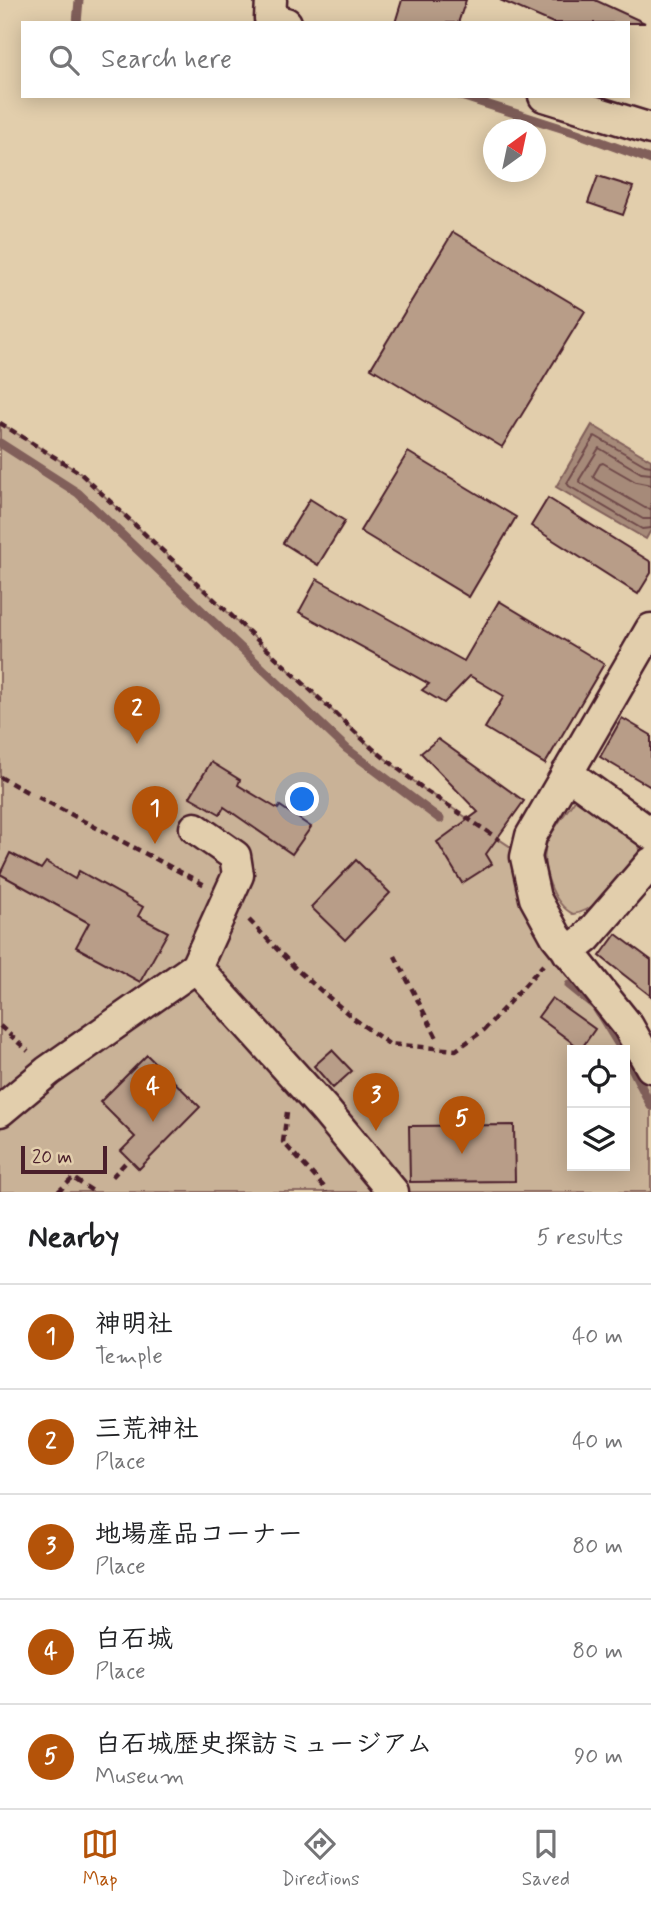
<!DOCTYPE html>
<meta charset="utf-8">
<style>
:root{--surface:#fff;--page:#f2f2f2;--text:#202124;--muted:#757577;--line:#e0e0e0;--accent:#b45309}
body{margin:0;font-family:Mynerve,"Klee One",sans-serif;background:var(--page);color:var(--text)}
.controls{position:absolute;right:21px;bottom:21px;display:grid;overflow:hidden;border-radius:0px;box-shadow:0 4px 18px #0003}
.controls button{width:63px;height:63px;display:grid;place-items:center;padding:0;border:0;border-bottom:2px solid var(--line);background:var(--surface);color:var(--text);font:35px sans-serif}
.compass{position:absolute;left:483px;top:119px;width:63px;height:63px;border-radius:50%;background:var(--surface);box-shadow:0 4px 18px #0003;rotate:33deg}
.scale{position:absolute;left:21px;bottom:18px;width:86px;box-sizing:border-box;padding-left:7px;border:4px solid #4a1f2b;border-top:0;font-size:19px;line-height:24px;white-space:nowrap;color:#4a1f2b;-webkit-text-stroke:5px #e2ceac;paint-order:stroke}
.you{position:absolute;left:303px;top:800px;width:24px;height:24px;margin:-18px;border:5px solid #fff;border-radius:50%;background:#1a73e8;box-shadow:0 0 0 10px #1a73e833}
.badge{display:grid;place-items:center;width:46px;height:46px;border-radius:50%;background:var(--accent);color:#fff;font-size:23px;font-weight:700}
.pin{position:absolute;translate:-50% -58px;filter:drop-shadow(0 2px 4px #0008)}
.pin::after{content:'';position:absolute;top:37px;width:24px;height:21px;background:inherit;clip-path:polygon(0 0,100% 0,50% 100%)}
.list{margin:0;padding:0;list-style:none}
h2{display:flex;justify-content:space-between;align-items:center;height:91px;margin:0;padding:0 28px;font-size:30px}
h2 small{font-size:23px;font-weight:400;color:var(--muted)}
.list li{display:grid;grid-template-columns:46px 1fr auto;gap:21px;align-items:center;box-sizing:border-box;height:105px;padding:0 28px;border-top:2px solid var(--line)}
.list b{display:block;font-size:26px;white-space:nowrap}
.list p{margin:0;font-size:23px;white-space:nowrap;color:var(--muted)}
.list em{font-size:23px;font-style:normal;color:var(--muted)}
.icon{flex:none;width:38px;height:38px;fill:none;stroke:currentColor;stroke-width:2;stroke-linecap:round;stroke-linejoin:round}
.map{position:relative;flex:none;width:651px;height:1192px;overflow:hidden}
.search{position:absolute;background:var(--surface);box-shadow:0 4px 18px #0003;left:21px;right:21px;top:21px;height:77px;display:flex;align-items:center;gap:18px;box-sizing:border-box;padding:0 24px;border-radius:0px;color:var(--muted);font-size:26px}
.sheet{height:616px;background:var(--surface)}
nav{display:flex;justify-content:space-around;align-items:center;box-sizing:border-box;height:98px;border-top:2px solid var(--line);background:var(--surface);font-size:19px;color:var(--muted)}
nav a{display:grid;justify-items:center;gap:4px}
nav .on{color:var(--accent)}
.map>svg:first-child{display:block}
.green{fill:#c9b297;stroke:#8a6861;stroke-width:2;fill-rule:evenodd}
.water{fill:#a68a79;stroke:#815f5a;stroke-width:2}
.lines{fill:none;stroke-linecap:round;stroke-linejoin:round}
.shore{stroke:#6f4a4a;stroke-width:2}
.stream{stroke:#815f5a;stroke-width:9}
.building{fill:#b89d88;stroke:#4a1f2b;stroke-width:2}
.minor-casing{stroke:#4a1f2b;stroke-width:35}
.path{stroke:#4a1f2b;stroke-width:4.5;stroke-dasharray:7 5;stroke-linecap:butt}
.minor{stroke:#e2ceac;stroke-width:30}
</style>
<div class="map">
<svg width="651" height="1192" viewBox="0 0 651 1192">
<rect width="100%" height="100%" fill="#e2ceac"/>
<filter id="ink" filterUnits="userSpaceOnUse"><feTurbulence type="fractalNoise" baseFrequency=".0143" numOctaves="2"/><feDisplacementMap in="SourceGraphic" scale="14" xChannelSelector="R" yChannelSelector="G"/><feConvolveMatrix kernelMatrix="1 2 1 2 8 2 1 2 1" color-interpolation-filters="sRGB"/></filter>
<g filter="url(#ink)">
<path class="green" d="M 0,423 L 80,473 L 372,748 L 425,790 L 526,857 L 651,1067 L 651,1192 L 0,1192 ZM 572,1050 L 625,1050 L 625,1166 L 572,1166 Z
M 576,798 L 638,840 L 640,847 L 638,854 C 620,874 601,911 573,914 C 553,904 540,867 546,845 C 552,829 567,812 576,798 Z"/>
<path class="water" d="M 592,425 L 651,460 L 651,530 L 646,539 L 556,487 Z"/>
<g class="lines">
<path class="shore" d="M 651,466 L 645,465 L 595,436 L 567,483 L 569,486 L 642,529 L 651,528
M 651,474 L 641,473 L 599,448 L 579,480 L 581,483 L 643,519 L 651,519
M 651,485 L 636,482 L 603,463 L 600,464 L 593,476 L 595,479 L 645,508 L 651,509"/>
<path class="stream" d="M 77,23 L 79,0
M 461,96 L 577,133 L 651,160
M 0,443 L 78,493 L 347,749 L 440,819
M 569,985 L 595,1006 L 622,1050
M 625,1054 L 651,1106"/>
</g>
<path class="building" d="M 402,0 L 466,0 L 458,23 L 395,23 Z
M 500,0 L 595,0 L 645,23 L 553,23 Z
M 598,176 L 633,187 L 623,215 L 588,203 Z
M 453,232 L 585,311 L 502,447 L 371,368 Z
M 408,452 L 516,517 L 469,597 L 360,531 Z
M 548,498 L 651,562 L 651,573 L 638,594 L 531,526 Z
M 310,499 L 345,521 L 318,565 L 283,543 Z
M 317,579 L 464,661 L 499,601 L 604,664 L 545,764 L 485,728 L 504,696 L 470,676 L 444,703 L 422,690 L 429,684 L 299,612 Z
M 622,718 L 651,735 L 651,787 L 600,757 Z
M 438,739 L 524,801 L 486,854 L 492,864 L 462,883 L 437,842 L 478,812 L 421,753 Z
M 211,762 L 240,780 L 238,785 L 278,809 L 280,806 L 311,827 L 292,854 L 224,807 L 220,814 L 190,797 Z
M 10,853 L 41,869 L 46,862 L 75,879 L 79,871 L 143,907 L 138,916 L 168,932 L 140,982 L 76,947 L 89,923 L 0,874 Z
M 356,860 L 390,893 L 345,940 L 311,907 Z
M 616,934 L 651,960 L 651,996 L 600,956 Z
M 552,998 L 595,1029 L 581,1049 L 538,1017 Z
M 332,1050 L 352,1071 L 333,1088 L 314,1066 Z
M 147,1055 L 200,1107 L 139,1169 L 121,1151 L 135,1137 L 100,1102 Z
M 514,1125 L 515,1181 L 410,1182 L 409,1126 Z"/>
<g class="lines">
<g class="minor-casing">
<path id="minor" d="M 271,0 L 270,19 L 286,23
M 544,96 L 651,129
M 651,629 L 531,836 L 526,857 L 535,898 L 556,936 L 628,1026 L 651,1067
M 567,773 L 651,834
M 568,952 L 586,938 L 651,863
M 196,967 L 324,1109 L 393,1192
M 0,1111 L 48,1071 L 196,967 L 238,875 L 235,856 L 195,828"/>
</g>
<path class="path" d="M 0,423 L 80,473 L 372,748 L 425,790 L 500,840
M 0,777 L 29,793
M 38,797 L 205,885
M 249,920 L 297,970 L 353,1018 L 389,1044 L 456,1050 L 484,1030 L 543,965
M 395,956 L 437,1038
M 0,1026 L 28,1051
M 287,1112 L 283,1142 L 325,1188 L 326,1192
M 112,1177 L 127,1161
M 58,1192 L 73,1178 L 94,1192"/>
<use href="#minor" class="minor"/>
</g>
</g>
</svg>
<div class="controls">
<button><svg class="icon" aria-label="locate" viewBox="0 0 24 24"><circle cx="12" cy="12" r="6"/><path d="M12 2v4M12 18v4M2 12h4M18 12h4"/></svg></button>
<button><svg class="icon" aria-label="layers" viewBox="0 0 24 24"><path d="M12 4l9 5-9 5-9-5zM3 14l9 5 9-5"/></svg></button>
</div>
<svg class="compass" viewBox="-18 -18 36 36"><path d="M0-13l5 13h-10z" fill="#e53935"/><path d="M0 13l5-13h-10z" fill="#757577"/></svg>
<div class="scale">20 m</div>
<div class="you"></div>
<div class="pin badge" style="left:155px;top:844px">1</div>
<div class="pin badge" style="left:137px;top:744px">2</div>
<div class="pin badge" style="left:376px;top:1131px">3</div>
<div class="pin badge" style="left:153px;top:1122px">4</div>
<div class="pin badge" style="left:462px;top:1154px">5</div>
<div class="search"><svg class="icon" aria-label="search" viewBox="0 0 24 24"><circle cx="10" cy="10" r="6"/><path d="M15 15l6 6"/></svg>Search here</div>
</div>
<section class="sheet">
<h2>Nearby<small>5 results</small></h2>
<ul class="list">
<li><span class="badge">1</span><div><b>神明社</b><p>Temple</p></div><em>40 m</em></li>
<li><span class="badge">2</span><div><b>三荒神社</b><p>Place</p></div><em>40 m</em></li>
<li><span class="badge">3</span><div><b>地場産品コーナー</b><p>Place</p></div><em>80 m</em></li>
<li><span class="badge">4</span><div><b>白石城</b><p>Place</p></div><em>80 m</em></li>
<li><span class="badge">5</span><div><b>白石城歴史探訪ミュージアム</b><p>Museum</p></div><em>90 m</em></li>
</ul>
</section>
<nav>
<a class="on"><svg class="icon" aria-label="map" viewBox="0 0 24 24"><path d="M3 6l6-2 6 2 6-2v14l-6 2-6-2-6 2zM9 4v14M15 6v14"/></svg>Map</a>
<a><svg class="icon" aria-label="directions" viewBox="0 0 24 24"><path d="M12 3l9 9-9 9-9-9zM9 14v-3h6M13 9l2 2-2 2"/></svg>Directions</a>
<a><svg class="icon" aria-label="saved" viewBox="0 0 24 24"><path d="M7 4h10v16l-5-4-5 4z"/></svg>Saved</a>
</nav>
